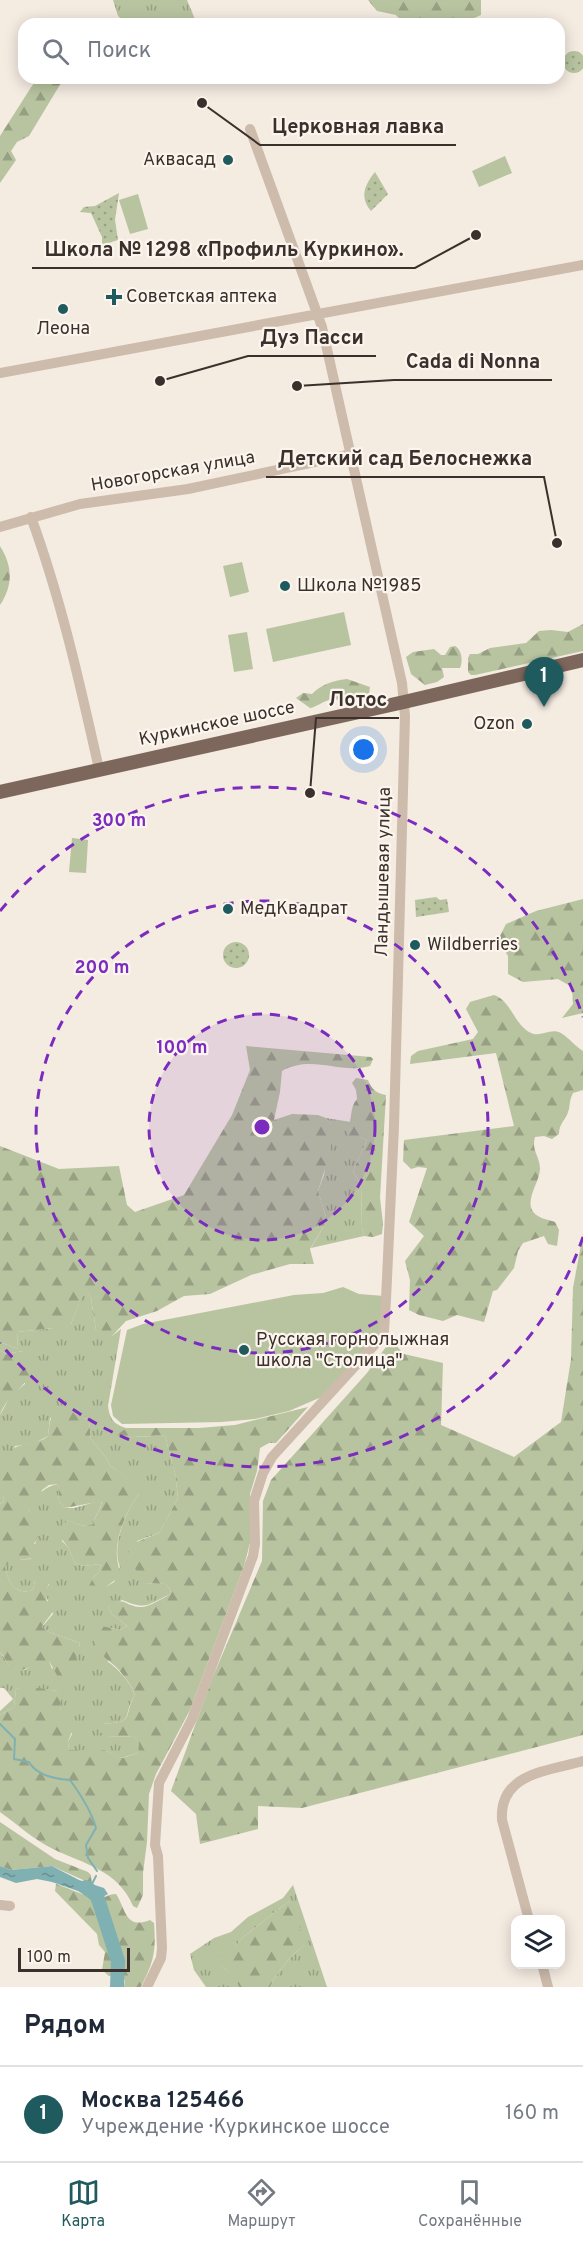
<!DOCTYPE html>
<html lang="ru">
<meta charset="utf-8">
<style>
:root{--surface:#fff;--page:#f2f2f3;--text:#1f2937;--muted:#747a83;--line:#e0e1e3;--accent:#1f5a5e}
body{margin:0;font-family:Overpass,sans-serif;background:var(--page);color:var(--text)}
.controls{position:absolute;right:18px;bottom:18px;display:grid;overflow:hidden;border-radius:12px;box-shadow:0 3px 15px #0003}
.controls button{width:54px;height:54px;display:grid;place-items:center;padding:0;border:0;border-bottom:2px solid var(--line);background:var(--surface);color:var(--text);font:30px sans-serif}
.scale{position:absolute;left:18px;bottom:15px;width:112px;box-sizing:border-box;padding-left:6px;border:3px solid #3b302b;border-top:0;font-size:16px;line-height:21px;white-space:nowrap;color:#3b302b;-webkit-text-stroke:4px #fbf5ee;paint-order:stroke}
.you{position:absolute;left:364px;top:750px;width:21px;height:21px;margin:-15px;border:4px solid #fff;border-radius:50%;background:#1a73e8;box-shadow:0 0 0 9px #1a73e833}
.badge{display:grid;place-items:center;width:39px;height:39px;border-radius:50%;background:var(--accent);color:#fff;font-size:20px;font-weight:700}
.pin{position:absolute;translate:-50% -50px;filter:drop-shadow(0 2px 3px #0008)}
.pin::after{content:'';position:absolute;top:32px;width:21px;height:18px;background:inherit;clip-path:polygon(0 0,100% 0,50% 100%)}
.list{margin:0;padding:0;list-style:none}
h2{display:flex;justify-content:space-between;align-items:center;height:78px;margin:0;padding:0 24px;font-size:26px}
h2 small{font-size:20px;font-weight:400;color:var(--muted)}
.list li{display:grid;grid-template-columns:39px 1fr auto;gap:18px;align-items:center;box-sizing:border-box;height:96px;padding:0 24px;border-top:2px solid var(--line)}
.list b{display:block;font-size:22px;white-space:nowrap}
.list p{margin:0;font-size:20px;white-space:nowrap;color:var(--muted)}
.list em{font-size:20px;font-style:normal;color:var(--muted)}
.icon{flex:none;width:33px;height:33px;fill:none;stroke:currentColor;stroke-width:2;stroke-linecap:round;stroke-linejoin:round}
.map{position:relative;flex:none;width:583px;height:1987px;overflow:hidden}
.search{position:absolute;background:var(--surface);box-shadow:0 3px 15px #0003;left:18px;right:18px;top:18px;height:66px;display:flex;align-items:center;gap:15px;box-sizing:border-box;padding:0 21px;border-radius:18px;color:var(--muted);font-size:22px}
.sheet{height:174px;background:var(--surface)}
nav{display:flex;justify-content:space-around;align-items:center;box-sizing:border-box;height:84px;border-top:2px solid var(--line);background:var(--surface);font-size:16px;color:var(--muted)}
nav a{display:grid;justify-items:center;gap:3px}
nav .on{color:var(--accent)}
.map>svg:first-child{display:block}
.grass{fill:url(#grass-tufts)}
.forest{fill:url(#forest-firs)}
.park{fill:url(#park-dots)}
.pitch{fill:#b8c4a0}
.water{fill:url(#water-ripples)}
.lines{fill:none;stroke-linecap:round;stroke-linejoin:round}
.stream{stroke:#7fb0b2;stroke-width:2}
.river{stroke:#7fb0b2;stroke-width:14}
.minor{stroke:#cdbbac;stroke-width:10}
.major{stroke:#7d675c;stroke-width:14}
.ring{fill:none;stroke:#7b2cbf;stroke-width:3;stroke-dasharray:10 8}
.poi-dot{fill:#1f5a5e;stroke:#fbf5ee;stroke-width:2}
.labels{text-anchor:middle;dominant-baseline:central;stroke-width:4.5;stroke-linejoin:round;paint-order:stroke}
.poi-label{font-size:18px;fill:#3b302b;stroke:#fbf5ee;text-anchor:start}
.street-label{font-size:18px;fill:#3b302b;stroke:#fbf5ee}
.centre{fill:#7b2cbf;stroke:#fbf5ee;stroke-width:3}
.ring-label{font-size:18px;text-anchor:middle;font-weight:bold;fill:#7b2cbf;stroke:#fbf5ee;stroke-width:4.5;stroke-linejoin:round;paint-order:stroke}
.leader{fill:none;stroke:#3b302b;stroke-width:2}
.callout-dot{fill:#3b302b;stroke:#fbf5ee;stroke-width:2}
.callout-label{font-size:20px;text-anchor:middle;font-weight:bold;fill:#3b302b;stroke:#fbf5ee;stroke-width:4.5;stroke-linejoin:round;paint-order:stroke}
</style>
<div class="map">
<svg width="583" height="1987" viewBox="0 0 583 1987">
<defs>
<pattern id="grass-tufts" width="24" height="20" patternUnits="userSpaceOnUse" patternTransform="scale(1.5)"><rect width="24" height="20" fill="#b8c4a0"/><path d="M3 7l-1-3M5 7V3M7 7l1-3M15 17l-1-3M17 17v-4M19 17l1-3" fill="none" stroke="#97a083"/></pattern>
<pattern id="forest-firs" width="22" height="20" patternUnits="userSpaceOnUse" patternTransform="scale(1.5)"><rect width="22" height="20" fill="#b8c4a0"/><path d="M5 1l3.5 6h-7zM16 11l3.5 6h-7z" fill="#97a083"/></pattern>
<pattern id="park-dots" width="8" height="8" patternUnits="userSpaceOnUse" patternTransform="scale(1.5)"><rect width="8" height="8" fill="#b8c4a0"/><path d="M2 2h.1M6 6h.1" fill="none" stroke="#97a083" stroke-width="1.8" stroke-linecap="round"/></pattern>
<pattern id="water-ripples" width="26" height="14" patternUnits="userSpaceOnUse" patternTransform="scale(1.5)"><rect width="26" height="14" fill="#7fb0b2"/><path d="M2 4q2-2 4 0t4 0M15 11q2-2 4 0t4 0" fill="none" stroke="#699091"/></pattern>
</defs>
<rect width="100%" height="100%" fill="#f4ebe1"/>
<path class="grass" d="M 113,0 L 187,0 L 197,24 L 127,24 L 118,16 Z
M 326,1118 L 351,1122 L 359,1137 L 367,1140 L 353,1171 L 361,1186 L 362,1228 L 364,1236 L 311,1248 L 324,1226 L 326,1217 L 318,1191 L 324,1175 L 331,1125 Z
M 85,1287 L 91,1298 L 96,1330 L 112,1336 L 121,1329 L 108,1406 C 110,1420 114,1424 126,1428 L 117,1436 C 133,1439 148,1435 165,1436 L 175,1473 L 178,1498 L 159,1533 L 137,1541 L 144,1583 L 165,1584 L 170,1589 L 171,1594 C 147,1604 148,1611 122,1600 L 108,1607 L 112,1614 L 127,1626 L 120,1630 L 103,1626 L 108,1662 C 118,1668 132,1685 135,1695 C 121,1717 137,1722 102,1724 L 107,1736 L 135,1737 L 140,1744 L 138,1753 L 121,1758 L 105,1750 L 69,1750 L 68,1742 L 72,1734 L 61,1714 L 58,1691 L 24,1687 L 16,1689 L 14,1707 L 0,1715 L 0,1711 L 13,1699 L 4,1688 L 0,1688 L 0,1652 L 9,1665 L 25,1670 L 40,1660 L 49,1661 L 52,1669 L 79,1647 L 80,1643 L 49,1632 L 42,1627 L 53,1614 L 45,1593 L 49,1584 L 35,1581 L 33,1590 C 15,1596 8,1582 5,1566 L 13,1560 L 31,1559 C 36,1535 45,1531 28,1509 C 37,1497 42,1487 58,1484 L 59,1501 L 65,1508 L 74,1508 L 102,1500 C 101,1510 95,1515 93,1524 L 84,1526 L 67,1521 L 62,1541 L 68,1547 L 75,1563 L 83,1566 L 101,1564 L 99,1572 L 93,1578 L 106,1587 L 114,1582 L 120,1567 C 111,1546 126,1510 139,1494 L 138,1485 L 110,1466 L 107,1459 L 91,1439 L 89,1422 L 83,1416 L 50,1418 L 48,1436 L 33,1444 L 15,1446 C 2,1471 0,1473 4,1501 L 0,1504 L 0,1415 L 11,1395 L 25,1384 L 23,1351 L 6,1354 L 0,1350 L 0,1342 L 18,1349 L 17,1332 L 54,1328 L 71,1324 Z
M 293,1885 L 327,1987 L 270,1987 C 278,1970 289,1958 303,1946 L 289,1901 L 242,1938 L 221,1966 L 236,1977 L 239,1987 L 206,1987 L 194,1970 L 190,1954 L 214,1938 L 231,1932 L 248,1917 L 283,1898 Z"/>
<path class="forest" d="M 368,0 L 481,0 L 481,15 L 461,24 L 404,24 L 396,15 L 377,11 Z
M 37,78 L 64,78 L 29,136 L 17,142 L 11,151 L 16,160 L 0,183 L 0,136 Z
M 0,546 C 13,567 13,585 0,605 Z
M 583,624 L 583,651 L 475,675 L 471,675 L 468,672 L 468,658 L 470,654 L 478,654 L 490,648 L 526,643 L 539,631 L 551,630 L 568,632 Z
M 455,646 C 462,650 463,661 460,668 L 442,668 L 444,677 L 437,682 L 425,685 L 411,674 L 406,657 L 413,652 L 434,649 L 441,655 L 445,655 L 450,647 Z
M 347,679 L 370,687 L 369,695 C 357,703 342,698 329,700 C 321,702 317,707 310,708 L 296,698 L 303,693 L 312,694 C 322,684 332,681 347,679 Z
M 583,899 L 583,1013 L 562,1018 L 573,1004 L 572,987 L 558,979 L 523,982 L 508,974 L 508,956 L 498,940 L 506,924 L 536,911 Z
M 494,995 C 511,1001 513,1022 529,1032 C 540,1039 550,1027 561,1033 C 569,1038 575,1046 583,1051 L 583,1090 L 573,1093 C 570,1099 570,1103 569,1109 C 566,1120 559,1123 559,1134 L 552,1139 L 544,1136 L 535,1137 C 531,1151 540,1156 540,1169 C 540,1183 520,1205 538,1216 C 542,1219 550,1220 555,1222 L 559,1230 L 557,1246 L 548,1244 L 544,1236 L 523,1243 L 518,1251 L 514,1268 L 497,1290 L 493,1291 L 484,1322 L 457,1315 L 443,1321 L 419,1315 L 409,1310 L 410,1280 L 405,1261 L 424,1236 L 409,1222 L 427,1168 L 418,1167 L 411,1169 L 403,1161 L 404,1140 L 514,1126 L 496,1053 L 410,1064 L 411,1056 L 418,1051 L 473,1039 L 478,1032 L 466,1009 L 470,1002 Z
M 246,1046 L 371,1057 L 373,1059 L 370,1066 C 339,1075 314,1054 282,1071 L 280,1092 L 274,1120 L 292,1114 L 318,1115 L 326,1118 L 331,1125 L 331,1150 L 318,1191 L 326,1217 L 324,1226 L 310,1249 L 314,1264 L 290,1264 L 251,1275 L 210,1294 L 184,1296 L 157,1311 L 126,1321 L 112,1336 L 104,1337 L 96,1330 L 91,1298 L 85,1288 L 71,1324 L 64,1331 L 54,1328 L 17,1332 L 18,1349 L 0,1342 L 0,1146 L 59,1169 L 119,1166 L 127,1205 L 135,1212 L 184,1195 L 232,1115 L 250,1070 Z
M 356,1078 L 368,1080 C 372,1090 376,1093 386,1095 L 380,1198 L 383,1223 L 382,1234 L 373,1237 L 364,1236 L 362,1228 L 361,1186 L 353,1171 L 367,1140 L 359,1137 L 350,1137 L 347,1130 C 353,1119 349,1108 357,1099 L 356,1090 L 352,1083 Z
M 583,1234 L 583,1735 L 302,1808 L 258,1806 L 258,1829 L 200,1844 L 196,1814 L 171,1791 L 212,1679 L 262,1561 L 263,1501 L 271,1480 L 367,1373 L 391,1340 L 404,1354 L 443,1363 L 441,1425 L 514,1457 L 561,1422 L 571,1359 L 573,1288 Z
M 0,1350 L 6,1354 L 23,1351 L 32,1351 C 42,1381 8,1390 0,1415 Z
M 61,1407 L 70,1407 L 75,1415 L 83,1416 L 89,1422 L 91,1439 L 107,1459 L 110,1466 L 139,1485 L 139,1494 C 127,1509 115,1537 117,1557 C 117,1563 120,1569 120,1576 L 106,1587 L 101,1594 L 93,1594 L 89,1586 L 93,1578 L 99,1572 L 101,1564 L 83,1566 L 75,1563 L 68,1547 L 57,1533 L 60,1525 L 68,1521 L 84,1526 L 93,1524 C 95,1515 101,1510 102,1501 L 65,1508 L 59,1501 L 58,1484 L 49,1485 L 42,1490 C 41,1501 38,1505 28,1509 L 33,1515 L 41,1513 L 45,1521 C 39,1529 39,1536 34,1544 L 42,1548 L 40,1556 C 27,1561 16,1557 5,1566 C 8,1582 15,1596 33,1590 L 35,1581 L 42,1575 L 50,1575 C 49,1585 45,1592 47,1601 L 55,1605 C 53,1615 46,1619 42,1627 L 49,1632 L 80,1643 L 72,1675 L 66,1681 L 58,1677 L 49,1661 C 34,1660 21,1680 8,1664 C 5,1660 4,1656 0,1652 L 0,1504 L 4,1501 C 3,1493 0,1484 1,1476 C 3,1467 8,1461 9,1451 C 20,1442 36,1446 48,1436 C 50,1423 49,1413 61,1407 Z
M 308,1407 L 276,1443 L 269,1443 L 260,1448 L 257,1471 L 250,1494 L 250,1543 L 244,1566 L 190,1710 L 156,1774 L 149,1794 L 147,1842 L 143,1873 L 143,1895 L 137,1908 L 133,1906 C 118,1870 84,1864 53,1849 C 34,1840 17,1824 0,1812 L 0,1715 L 14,1707 L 16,1689 L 24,1686 L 58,1691 L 62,1698 C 57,1712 64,1717 74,1725 L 68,1742 L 69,1750 L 105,1750 L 122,1758 L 138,1753 L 139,1744 L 135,1737 L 107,1736 L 100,1732 L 102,1724 C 137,1722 122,1717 135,1695 C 133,1687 122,1673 116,1667 C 102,1655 83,1643 103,1626 L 120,1630 L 127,1626 L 112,1614 L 108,1607 C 124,1595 123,1605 139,1607 C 149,1608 162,1598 171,1594 L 170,1589 L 165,1584 L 144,1583 L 129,1559 L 129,1545 L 159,1533 L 178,1498 L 175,1473 L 165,1436 C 148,1435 132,1439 116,1436 L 126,1428 L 199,1428 L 235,1425 Z
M 0,1822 L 55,1859 L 88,1872 L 91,1875 L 92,1884 L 52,1866 L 11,1870 L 0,1866 Z
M 56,1884 C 63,1886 93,1899 97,1899 C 104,1899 108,1894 116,1894 C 126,1909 125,1930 150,1920 L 154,1923 C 156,1952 154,1961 141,1987 L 124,1987 L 125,1980 L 118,1975 L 109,1976 L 102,1970 L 105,1952 L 99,1945 L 97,1934 L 55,1891 Z
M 289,1901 L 296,1905 L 303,1946 C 289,1958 278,1970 270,1987 L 239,1987 L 235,1977 L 221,1966 L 217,1958 L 229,1947 L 235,1947 L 242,1938 Z"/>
<path class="park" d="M563 62a11 11 0 1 1 22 0a11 11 0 1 1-22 0Z
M 375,172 L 388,194 L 371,211 C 359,198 365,184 375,172 Z
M 119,193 L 115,220 L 118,240 L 102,245 L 102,237 L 91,213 L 80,212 L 84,207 L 95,206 Z
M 436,897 L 440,900 L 447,899 L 449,912 L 416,917 L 415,900 Z
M223 955a13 13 0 1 1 26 0a13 13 0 1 1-26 0Z"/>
<path class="pitch" d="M 505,156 L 512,173 L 479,187 L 472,171 Z
M 138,194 L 148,229 L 130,234 L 119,200 Z
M 242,562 L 249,592 L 230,597 L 223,566 Z
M 344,612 L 351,645 L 273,662 L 266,629 Z
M 247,632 L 253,669 L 234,672 L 228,635 Z
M 72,838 L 88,840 L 86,873 L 69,872 Z
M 343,1287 L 359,1294 L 384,1296 L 380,1329 L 375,1339 L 326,1395 L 289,1411 L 255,1419 L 221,1422 L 122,1424 L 113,1416 L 111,1405 L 127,1330 L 143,1324 L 294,1295 L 323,1293 Z"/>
<path class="water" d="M 0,1866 L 11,1870 L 52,1866 L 79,1880 L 104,1888 L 108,1894 L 99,1899 L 91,1899 L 78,1891 L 52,1882 L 37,1879 L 16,1883 L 0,1877 Z"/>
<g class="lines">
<path class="stream" d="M 0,1724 L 15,1739 L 14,1759 L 29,1762 C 37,1776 55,1779 70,1780 C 81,1795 91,1810 96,1828 L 86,1845 L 88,1858 L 97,1871
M 92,1884 L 96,1876"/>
<path class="river" d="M 86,1887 L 97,1896 L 118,1961 L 117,1987"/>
<path class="minor" d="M 0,373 L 583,265
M 31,517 C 61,599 80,684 99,769
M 0,527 L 80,504 L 188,489 L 352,454
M 0,1905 L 10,1906
M 529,1920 L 502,1820 C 499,1773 548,1771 583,1761
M 542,1964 L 548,1987
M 147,1987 L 161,1958 L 162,1948 L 158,1856 L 155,1845 L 159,1783 L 192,1719 L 253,1556 L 255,1544 L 254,1501 L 263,1473 L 272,1457 L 379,1340 L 384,1331 L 386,1300 L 394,1126 L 405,716 L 402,683 L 322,327 L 250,129"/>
<path class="major" d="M 0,792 L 404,702 L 583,660"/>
</g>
<circle cx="262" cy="1127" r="113" fill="#7b2cbf" fill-opacity=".12"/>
<g class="ring">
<circle cx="262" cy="1127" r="113"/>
<circle cx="262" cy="1127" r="226"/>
<path d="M583 1237A339 339 0 0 1 0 1343M0 911A339 339 0 0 1 583 1017"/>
</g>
<g class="poi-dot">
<circle cx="228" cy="160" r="6"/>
<path d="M111 288h6v6h6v6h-6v6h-6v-6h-6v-6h6z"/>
<circle cx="63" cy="309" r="6"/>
<circle cx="285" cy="586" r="6"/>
<circle cx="527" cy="724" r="6"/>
<circle cx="228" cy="909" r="6"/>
<circle cx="415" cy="945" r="6"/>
<circle cx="244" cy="1350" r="6"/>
</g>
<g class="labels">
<g class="poi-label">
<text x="216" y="160" text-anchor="end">Аквасад</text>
<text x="126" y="297">Советская аптека</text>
<text x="63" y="329" text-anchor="middle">Леона</text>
<text x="297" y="586">Школа №1985</text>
<text x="515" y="724" text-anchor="end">Ozon</text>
<text x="240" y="909">МедКвадрат</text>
<text x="427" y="945">Wildberries</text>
<text x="256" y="1340">Русская горнолыжная<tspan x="256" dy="21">школа "Столица"</tspan></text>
</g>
<g class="street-label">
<text transform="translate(173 472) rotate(-10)">Новогорская улица</text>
<text transform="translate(217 724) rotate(-12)">Куркинское шоссе</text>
<text transform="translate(384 872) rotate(-89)">Ландышевая улица</text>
</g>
</g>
<circle cx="262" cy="1127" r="9" class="centre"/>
<g class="ring-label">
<text x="119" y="826">300 m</text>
<text x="102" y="973">200 m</text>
<text x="182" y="1053">100 m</text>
</g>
<path class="leader" d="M202 103L260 145H456M476 235L415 268H32M160 381L248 356H376M297 386L394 380H552M557 543L544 477H266M310 793L316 718H399"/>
<g class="callout-dot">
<circle cx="202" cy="103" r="6"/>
<circle cx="476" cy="235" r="6"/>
<circle cx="160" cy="381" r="6"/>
<circle cx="297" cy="386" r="6"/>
<circle cx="557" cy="543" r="6"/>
<circle cx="310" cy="793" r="6"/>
</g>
<g class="callout-label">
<text x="358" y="133">Церковная лавка</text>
<text x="224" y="256">Школа № 1298 «Профиль Куркино».</text>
<text x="312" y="344">Дуэ Пасси</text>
<text x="473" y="368">Cada di Nonna</text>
<text x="405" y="465">Детский сад Белоснежка</text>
<text x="358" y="706">Лотос</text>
</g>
</svg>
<div class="controls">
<button><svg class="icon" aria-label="layers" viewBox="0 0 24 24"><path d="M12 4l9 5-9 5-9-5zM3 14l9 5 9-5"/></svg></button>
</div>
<div class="scale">100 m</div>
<div class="you"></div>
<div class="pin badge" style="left:544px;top:707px">1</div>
<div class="search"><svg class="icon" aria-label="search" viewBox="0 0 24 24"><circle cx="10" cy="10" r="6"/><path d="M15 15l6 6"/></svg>Поиск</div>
</div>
<section class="sheet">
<h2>Рядом<small></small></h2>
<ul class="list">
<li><span class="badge">1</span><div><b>Москва 125466</b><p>Учреждение · Куркинское шоссе</p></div><em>160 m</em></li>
</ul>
</section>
<nav>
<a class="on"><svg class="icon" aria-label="map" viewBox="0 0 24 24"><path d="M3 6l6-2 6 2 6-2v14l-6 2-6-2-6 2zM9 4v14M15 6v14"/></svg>Карта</a>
<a><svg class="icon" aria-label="directions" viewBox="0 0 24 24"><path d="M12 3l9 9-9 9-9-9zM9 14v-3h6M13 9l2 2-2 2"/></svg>Маршрут</a>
<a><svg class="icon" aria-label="saved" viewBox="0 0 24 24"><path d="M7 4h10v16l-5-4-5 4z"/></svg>Сохранённые</a>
</nav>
